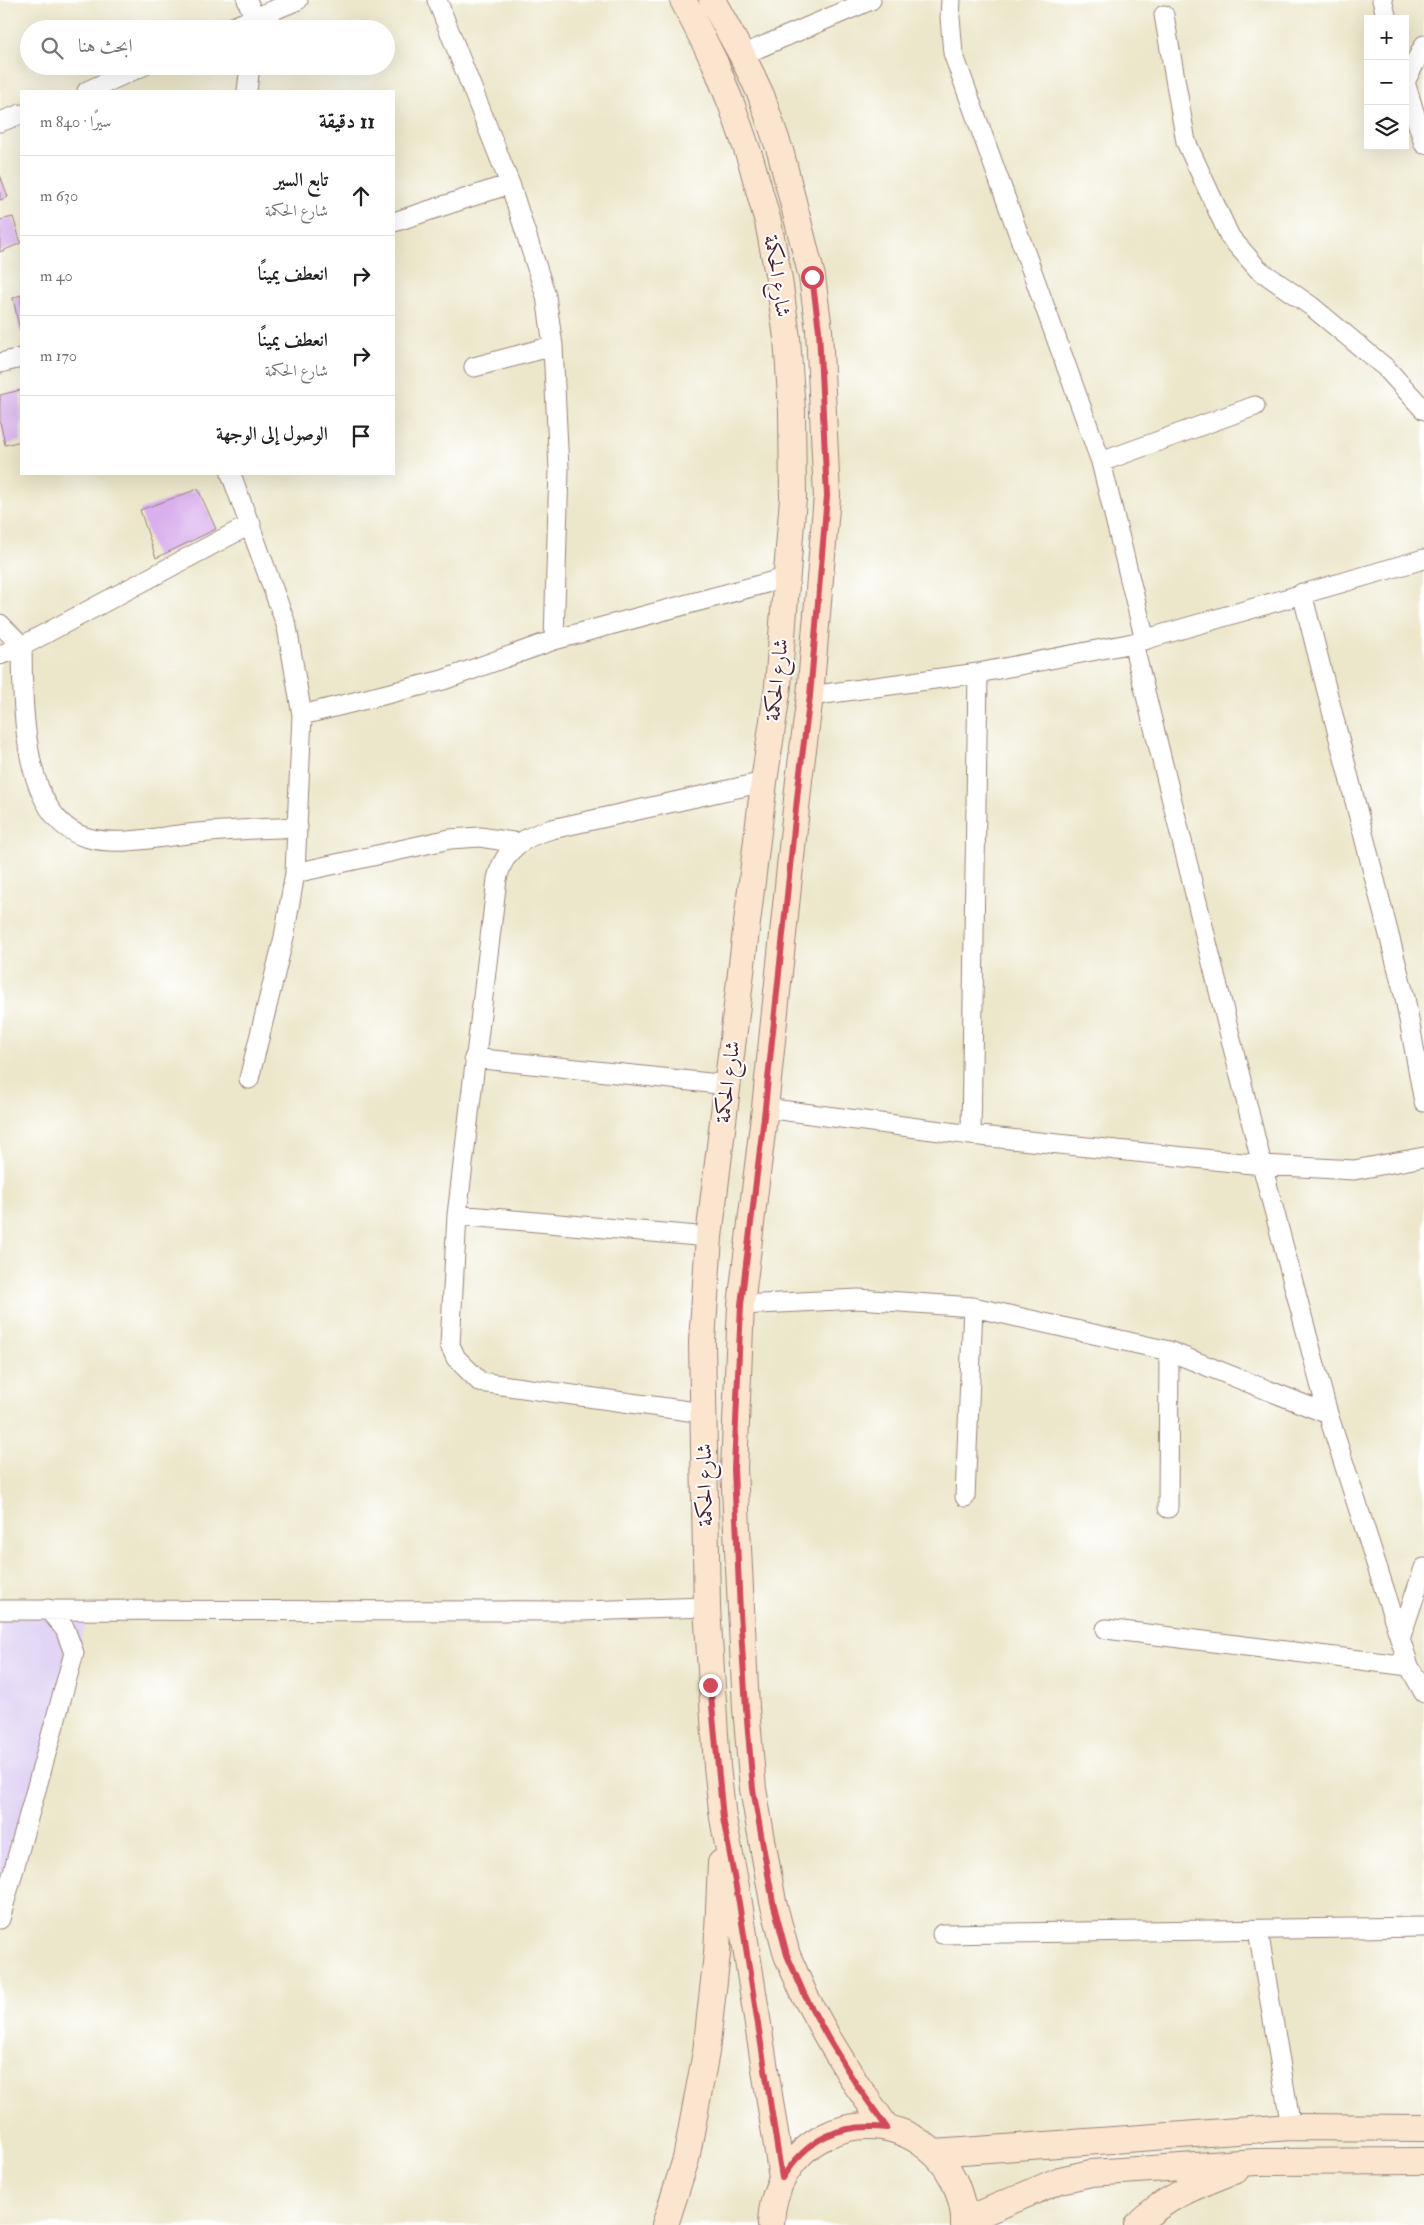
<!DOCTYPE html>
<html lang="ar">
<meta charset="utf-8">
<style>
:root{--surface:#fff;--page:#f2f2f2;--text:#202124;--muted:#757577;--line:#e0e0e0}
body{margin:0;font-family:"IM FELL Double Pica",Amiri,serif;background:var(--page);color:var(--text);direction:rtl}
.controls{position:absolute;right:15px;top:15px;display:grid;overflow:hidden;border-radius:0px;box-shadow:0 5px 20px #0002}
.controls button{width:45px;height:45px;display:grid;place-items:center;padding:0;border:0;border-bottom:1px solid var(--line);background:var(--surface);color:var(--text);font:25px sans-serif}
.stop{position:absolute;width:15px;height:15px;margin:-11px;border:4px solid #d1495b;border-radius:50%;background:#fff}
.stop.end{background:#d1495b;border-color:#fff;box-shadow:0 1px 5px #0008}
.list{margin:0;padding:0;list-style:none}
h2{display:flex;justify-content:space-between;align-items:center;height:65px;margin:0;padding:0 20px;font-size:21px}
h2 small{font-size:16px;font-weight:400;color:var(--muted)}
.list li{display:grid;grid-template-columns:32px 1fr auto;gap:15px;align-items:center;box-sizing:border-box;height:80px;padding:0 20px;border-top:1px solid var(--line)}
.list b{display:block;font-size:19px;white-space:nowrap}
.list p{margin:0;font-size:16px;white-space:nowrap;color:var(--muted)}
.list em{font-size:16px;font-style:normal;color:var(--muted)}
.icon{flex:none;width:28px;height:28px;fill:none;stroke:currentColor;stroke-width:2;stroke-linecap:round;stroke-linejoin:round}
.map{position:relative;flex:none;width:1424px;height:2225px;overflow:hidden;direction:ltr}
.search{position:absolute;background:var(--surface);box-shadow:0 5px 20px #0002;left:20px;top:20px;width:375px;height:55px;display:flex;align-items:center;gap:12px;box-sizing:border-box;padding:0 18px;border-radius:28px;color:var(--muted);font-size:19px}
.panel{position:absolute;background:var(--surface);box-shadow:0 5px 20px #0002;left:20px;top:90px;width:375px;height:385px;border-radius:0px;direction:rtl}
.map>svg:first-child{display:block}
.built{fill:#e1d4f4}
.building{fill:#d9afed}
.lines{fill:none;stroke-linecap:round;stroke-linejoin:round}
.street-casing{stroke:#9b837b;stroke-width:21}
.secondary-casing{stroke:#9b837b;stroke-width:28}
.street{stroke:#fff;stroke-width:19}
.secondary{stroke:#fbe5cf;stroke-width:26}
.route{stroke:#d1495b;stroke-width:6}
.labels{text-anchor:middle;dominant-baseline:central;stroke-width:4;stroke-linejoin:round;paint-order:stroke}
.street-label{font-size:21px;fill:#4a1f2b;stroke:#fff}
</style>
<div class="map">
<svg width="1424" height="2225" viewBox="0 0 1424 2225">
<rect width="100%" height="100%" fill="#fff"/>
<filter id="ink" filterUnits="userSpaceOnUse"><feTurbulence type="fractalNoise" baseFrequency=".02" numOctaves="2"/><feDisplacementMap in="SourceGraphic" scale="10" xChannelSelector="R" yChannelSelector="G"/><feConvolveMatrix kernelMatrix="1 2 1 2 8 2 1 2 1" color-interpolation-filters="sRGB"/></filter>
<filter id="wash" filterUnits="userSpaceOnUse"><feTurbulence type="fractalNoise" baseFrequency=".0096" numOctaves="4" result="noise"/><feDisplacementMap in="SourceGraphic" scale="20" xChannelSelector="R" yChannelSelector="G"/><feGaussianBlur stdDeviation="1.12" result="paint"/><feColorMatrix in="noise" values="0 0 0 0 0 0 0 0 0 0 0 0 0 0 0 0 0 1.4 0 .05"/><feComposite in="paint" operator="in"/></filter>
<g filter="url(#wash)">
<rect width="100%" height="100%" fill="#ece7cb"/>
<path class="built" d="M 90,1610 L 0,1898 L 0,1613 Z"/>
<g id="blocks">
<path class="building" d="M 0,175 L 8,197 L 0,200 Z
M 13,217 L 21,243 L 0,252 L 0,220 Z
M 21,295 L 21,331 L 20,331 L 13,298 Z
M 21,390 L 21,441 L 5,445 L 0,421 L 0,395 Z
M 198,489 L 216,529 L 156,558 L 140,510 Z"/>
</g>
</g>
<g filter="url(#ink)">
<use href="#blocks" fill-opacity="0" stroke="#9b837b" stroke-width="1"/>
<g class="lines">
<g class="street-casing">
<path id="street" d="M 247,0 L 254,17 L 253,29
M 437,0 L 510,184 L 546,296 L 553,346 L 559,469 L 554,640
M 951,0 L 950,17 L 953,53 L 1101,462 L 1145,640
M 1382,0 L 1387,19
M 1164,15 L 1186,142 L 1230,237 L 1258,269 L 1311,306 L 1386,368 L 1424,410
M 228,29 L 298,0
M 742,55 L 871,0
M 1405,82 L 1424,144
M 1405,82 L 1424,45
M 87,91 L 143,66
M 247,91 L 250,66
M 0,122 L 21,114
M 394,222 L 510,184
M 0,363 L 21,358
M 474,367 L 553,346
M 1101,462 L 1255,406
M 231,474 L 287,627 L 302,715 L 295,873 L 284,937 L 249,1079
M 1302,593 L 1405,998 L 1424,1102
M 0,624 L 22,646 C 23,700 20,816 85,837 C 118,847 155,837 188,834 C 224,830 261,829 298,827
M 1133,643 L 1262,1165 L 1328,1414 L 1409,1666 L 1424,1693
M 0,655 L 22,646 L 251,524
M 810,696 L 978,673 L 1133,643 L 1424,559
M 302,715 L 443,680 L 554,640 L 785,578
M 295,873 L 450,839 L 480,837 L 519,843
M 474,1058 L 728,1085
M 765,1108 L 971,1135 L 1262,1165 L 1354,1170 L 1424,1157
M 971,1135 L 978,673
M 457,1215 L 709,1237
M 741,1305 L 858,1299 L 973,1307 L 1169,1351 L 1328,1414
M 703,1413 L 480,1382 L 456,1358 L 450,1345 L 457,1215 L 497,879 C 504,849 523,837 552,829 L 764,782
M 965,1497 L 973,1307
M 1168,1508 L 1169,1351
M 0,1610 L 581,1611 L 707,1607
M 1106,1629 L 1409,1666
M 1400,1639 L 1424,1568
M 0,1919 L 74,1653 L 65,1629 L 48,1609
M 1258,1930 L 1291,2127
M 942,1934 L 1424,1927"/>
</g>
<g class="secondary-casing">
<path id="secondary" d="M 683,0 L 715,63 L 732,106 L 751,161 L 768,222 L 779,279 L 787,338 L 792,411 L 793,498 L 778,686 L 764,782 L 709,1237 L 702,1342 L 707,1607 L 717,1767 L 723,1818 L 739,1903 L 782,2178
M 712,0 L 742,55 L 761,95 L 781,154 L 812,277 L 819,330 L 827,496 L 810,696 L 799,780 L 765,1108 L 741,1305 L 734,1469 L 746,1708 L 753,1789 L 773,1902 L 787,1955 L 805,1996 L 828,2038 L 856,2084 L 887,2128
M 935,2153 L 1291,2127 L 1424,2128
M 964,2221 L 1060,2180 L 1091,2173 L 1256,2162 L 1424,2161
M 665,2225 L 686,2159 L 706,2052 L 717,1954 L 721,1863
M 771,2225 C 772,2144 862,2095 928,2148 C 941,2158 951,2172 957,2188 C 961,2199 965,2213 964,2225
M 1137,2225 C 1164,2197 1200,2184 1236,2170"/>
</g>
<use href="#street" class="street"/>
<use href="#secondary" class="secondary"/>
</g>
</g>
<g class="lines" filter="url(#ink)">
<path class="route" d="M 710,1685 L 723,1818 L 739,1903 L 782,2178 C 808,2138 839,2123 887,2128 L 856,2084 L 828,2038 L 805,1996 L 787,1955 L 773,1902 L 753,1789 L 746,1708 L 740,1613 L 734,1469 L 741,1305 L 765,1108 L 799,780 L 810,696 L 827,496 L 819,330 L 812,277"/>
</g>
<g class="labels">
<g class="street-label">
<text transform="translate(777 276) rotate(81)">شارع الحكمة</text>
<text transform="translate(777 680) rotate(-84)">شارع الحكمة</text>
<text transform="translate(728 1082) rotate(-83)">شارع الحكمة</text>
<text transform="translate(705 1485) rotate(-91)">شارع الحكمة</text>
</g>
</g>
</svg>
<div class="controls">
<button>+</button>
<button>−</button>
<button><svg class="icon" aria-label="layers" viewBox="0 0 24 24"><path d="M12 4l9 5-9 5-9-5zM3 14l9 5 9-5"/></svg></button>
</div>
<div class="stop" style="left:812px;top:277px"></div>
<div class="stop end" style="left:710px;top:1685px"></div>
<div class="search"><svg class="icon" aria-label="search" viewBox="0 0 24 24"><circle cx="10" cy="10" r="6"/><path d="M15 15l6 6"/></svg>ابحث هنا</div>
<section class="panel">
<h2>11 دقيقة<small>سيرًا · 840 m</small></h2>
<ul class="list">
<li><svg class="icon" aria-label="ahead" viewBox="0 0 24 24"><path d="M12 20V5M6 11l6-6 6 6"/></svg><div><b>تابع السير</b><p>شارع الحكمة</p></div><em>630 m</em></li>
<li><svg class="icon" aria-label="right" viewBox="0 0 24 24"><path d="M7 20v-9h11M14 6l5 5-5 5"/></svg><div><b>انعطف يمينًا</b></div><em>40 m</em></li>
<li><svg class="icon" aria-label="right" viewBox="0 0 24 24"><path d="M7 20v-9h11M14 6l5 5-5 5"/></svg><div><b>انعطف يمينًا</b><p>شارع الحكمة</p></div><em>170 m</em></li>
<li><svg class="icon" aria-label="arrive" viewBox="0 0 24 24"><path d="M6 21V4h12l-3 4 3 4H6"/></svg><div><b>الوصول إلى الوجهة</b></div></li>
</ul>
</section>
</div>
